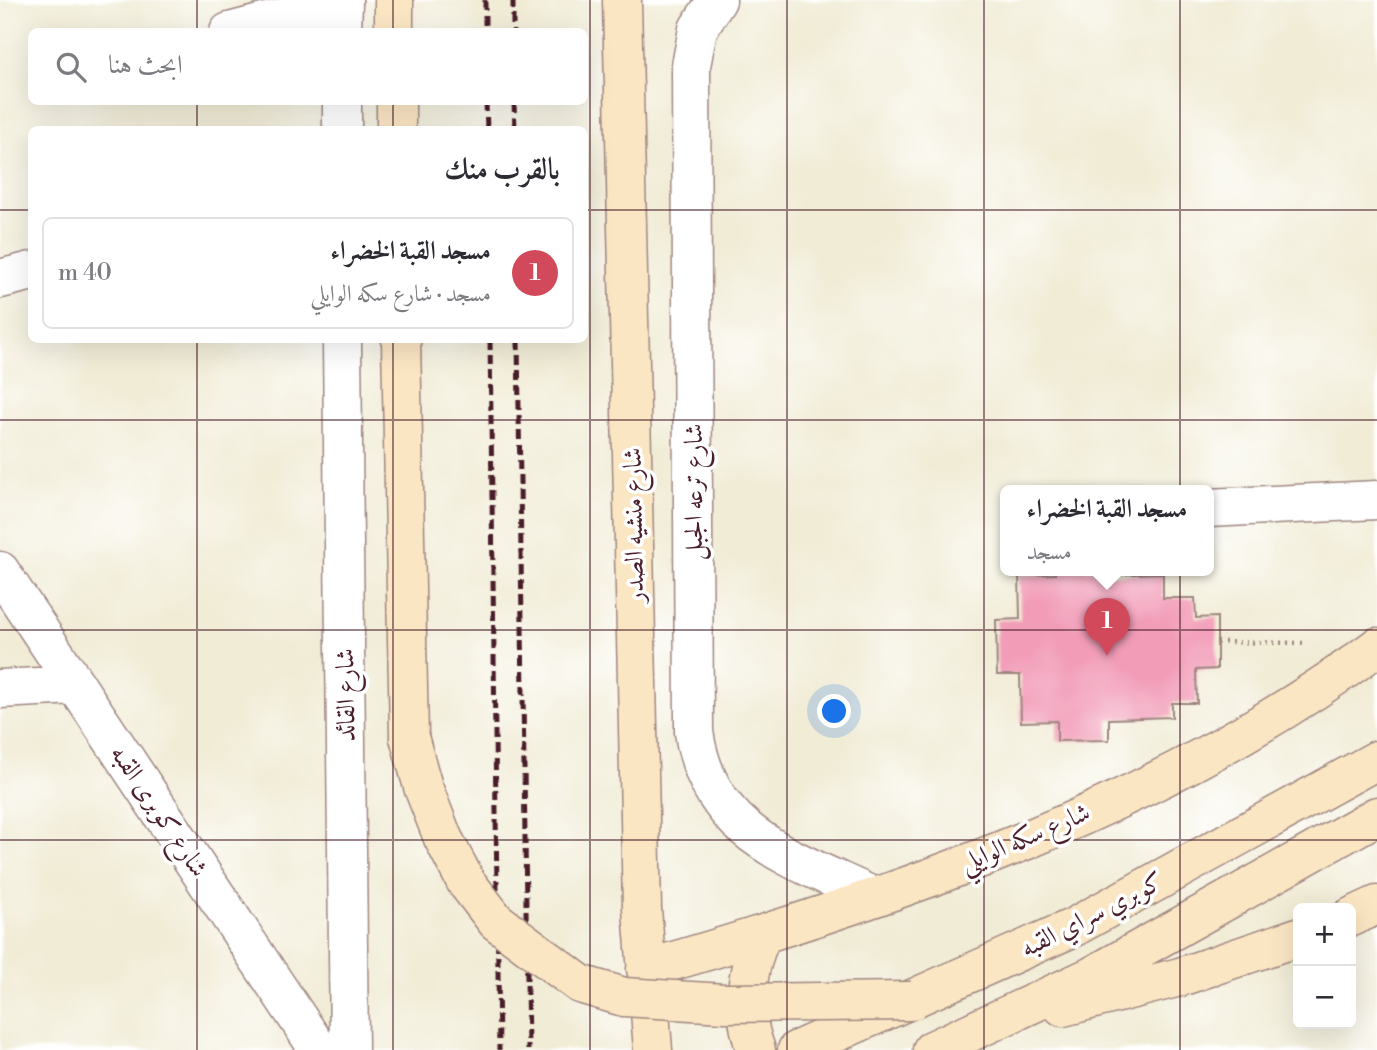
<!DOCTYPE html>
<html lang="ar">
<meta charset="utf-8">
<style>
:root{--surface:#fff;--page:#f7f7f7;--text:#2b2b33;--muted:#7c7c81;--line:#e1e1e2;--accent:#d1495b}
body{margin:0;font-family:"Libre Bodoni",Amiri,serif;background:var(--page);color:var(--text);direction:rtl}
.controls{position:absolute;right:21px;bottom:21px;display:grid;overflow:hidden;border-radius:10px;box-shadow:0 7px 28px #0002}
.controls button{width:63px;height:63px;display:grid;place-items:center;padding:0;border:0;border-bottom:2px solid var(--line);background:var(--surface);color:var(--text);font:35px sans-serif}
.you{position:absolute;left:835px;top:712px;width:24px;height:24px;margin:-18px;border:5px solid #fff;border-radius:50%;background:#1a73e8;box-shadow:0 0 0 10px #1a73e833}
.badge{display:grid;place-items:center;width:46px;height:46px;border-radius:50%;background:var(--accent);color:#fff;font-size:23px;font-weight:700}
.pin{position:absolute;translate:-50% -58px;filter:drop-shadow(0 2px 4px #0008)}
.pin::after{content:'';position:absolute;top:37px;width:24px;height:21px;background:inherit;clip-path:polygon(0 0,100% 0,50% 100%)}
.popup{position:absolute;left:1000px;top:485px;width:214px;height:91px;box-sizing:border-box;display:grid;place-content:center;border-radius:10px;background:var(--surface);filter:drop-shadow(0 2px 5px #0005);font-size:23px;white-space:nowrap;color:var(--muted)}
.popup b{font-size:26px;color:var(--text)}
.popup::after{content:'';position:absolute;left:50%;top:100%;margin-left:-14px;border:14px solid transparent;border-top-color:var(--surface)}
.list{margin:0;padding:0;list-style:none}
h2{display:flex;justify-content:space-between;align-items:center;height:91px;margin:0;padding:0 28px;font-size:30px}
h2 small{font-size:23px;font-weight:400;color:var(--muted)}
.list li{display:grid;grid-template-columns:46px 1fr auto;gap:21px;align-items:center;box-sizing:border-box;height:112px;margin:0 14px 14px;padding:0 14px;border:2px solid var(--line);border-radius:10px}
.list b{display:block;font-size:26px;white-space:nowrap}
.list p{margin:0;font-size:23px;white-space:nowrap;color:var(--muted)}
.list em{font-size:23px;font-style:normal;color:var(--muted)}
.icon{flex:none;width:38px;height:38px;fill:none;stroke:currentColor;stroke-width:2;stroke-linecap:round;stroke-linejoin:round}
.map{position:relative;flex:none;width:1377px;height:1050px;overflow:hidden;direction:ltr}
.search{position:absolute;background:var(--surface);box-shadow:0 7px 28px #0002;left:28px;top:28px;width:560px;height:77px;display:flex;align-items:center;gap:18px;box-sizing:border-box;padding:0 24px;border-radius:10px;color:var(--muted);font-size:26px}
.panel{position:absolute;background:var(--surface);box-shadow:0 7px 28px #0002;left:28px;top:126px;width:560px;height:217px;border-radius:10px;direction:rtl}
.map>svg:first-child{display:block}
.building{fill:#f29cb8}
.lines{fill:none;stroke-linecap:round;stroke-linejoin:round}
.minor-casing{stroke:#9e8680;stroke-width:41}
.tertiary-casing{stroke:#9e8680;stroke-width:41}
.secondary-casing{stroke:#9e8680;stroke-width:41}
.path{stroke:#9e8680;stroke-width:4.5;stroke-dasharray:2 5;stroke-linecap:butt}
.minor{stroke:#fff;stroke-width:38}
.tertiary{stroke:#fff;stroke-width:38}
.secondary{stroke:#fbe6c4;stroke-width:38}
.rail{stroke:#4a1f2b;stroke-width:5;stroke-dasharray:10 5;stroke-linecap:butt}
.secondary-bridge-casing{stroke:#9e8680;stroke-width:41;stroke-linecap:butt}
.secondary-bridge{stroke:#fbe6c4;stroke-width:38}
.grid{fill:none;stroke:#4a1f2b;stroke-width:2;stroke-opacity:0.55}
.labels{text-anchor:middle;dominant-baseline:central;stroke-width:7;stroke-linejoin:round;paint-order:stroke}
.street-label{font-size:26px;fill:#4a1f2b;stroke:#fff}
</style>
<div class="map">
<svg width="1377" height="1050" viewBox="0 0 1377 1050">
<rect width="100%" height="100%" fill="#fff"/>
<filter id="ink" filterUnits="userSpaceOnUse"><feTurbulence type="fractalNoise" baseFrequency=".0143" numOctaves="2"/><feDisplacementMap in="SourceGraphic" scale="14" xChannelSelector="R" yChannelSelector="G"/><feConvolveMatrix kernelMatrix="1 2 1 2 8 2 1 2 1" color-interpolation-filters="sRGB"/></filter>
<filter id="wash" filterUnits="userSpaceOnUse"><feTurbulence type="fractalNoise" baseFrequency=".00686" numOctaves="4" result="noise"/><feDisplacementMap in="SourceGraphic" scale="28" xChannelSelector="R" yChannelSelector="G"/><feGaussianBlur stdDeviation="1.57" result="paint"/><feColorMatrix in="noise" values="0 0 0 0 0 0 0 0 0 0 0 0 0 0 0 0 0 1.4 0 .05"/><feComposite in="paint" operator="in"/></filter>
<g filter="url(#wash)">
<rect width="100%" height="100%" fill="#f1ecd6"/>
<g id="blocks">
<path class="building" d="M 1055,570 L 1105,570 L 1105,575 L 1163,573 L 1163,598 L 1195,598 L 1196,618 L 1217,617 L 1217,669 L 1196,670 L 1197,703 L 1172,703 L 1172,717 L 1109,719 L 1109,740 L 1057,741 L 1057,721 L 1021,722 L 1020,675 L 997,675 L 996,620 L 1020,619 L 1019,575 L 1055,574 Z"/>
</g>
</g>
<g filter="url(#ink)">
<use href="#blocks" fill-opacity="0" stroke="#9e8680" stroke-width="2"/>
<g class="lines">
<g class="minor-casing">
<path id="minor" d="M 717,0 L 698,29 L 691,66 L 694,732 C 709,836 791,857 874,897
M 229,32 L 343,2
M 0,279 L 32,271
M 1208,508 L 1377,500
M 0,571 L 319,1050
M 0,689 L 76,685"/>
</g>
<g class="tertiary-casing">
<path id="tertiary" d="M 342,32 L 343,0
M 342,130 L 342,102
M 342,340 L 349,1050"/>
</g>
<g class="secondary-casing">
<path id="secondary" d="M 394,0 L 394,32
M 622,0 L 642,909 L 653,1050
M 396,102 L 396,130
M 401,340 L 409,737
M 1351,917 L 1377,905
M 646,969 C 900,896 1162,806 1377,647
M 1063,1007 L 1180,977 L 1298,937
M 756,1050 C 741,1011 745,973 762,935
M 797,1050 L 1074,927 L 1377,760
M 932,1050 L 1092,976 L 1377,816"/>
</g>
<path class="path" d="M 1217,642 L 1304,643"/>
<use href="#minor" class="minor"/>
<use href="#tertiary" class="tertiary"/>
<use href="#secondary" class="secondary"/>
<path class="rail" d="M 485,0 L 485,32
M 513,0 L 513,32
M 486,102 L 487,130
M 514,102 L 515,130
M 490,340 L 499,1050
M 518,340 L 528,1050"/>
<g class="secondary-bridge-casing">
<path id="secondary-bridge" d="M 409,737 L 423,787 L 443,838 L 466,882 L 496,921 L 580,984 L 624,997 L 725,1003 L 911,1001"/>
</g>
<use href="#secondary-bridge" class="secondary-bridge"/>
</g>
</g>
<path class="grid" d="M 197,0 L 197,32M 393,0 L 393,32M 590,0 L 590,1050M 787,0 L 787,1050M 984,0 L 984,1050M 1180,0 L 1180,1050M 197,102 L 197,130M 393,102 L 393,130M 0,210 L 32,210M 584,210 L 1377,210M 197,340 L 197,1050M 393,340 L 393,1050M 0,420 L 1377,420M 0,630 L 1377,630M 0,840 L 1377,840"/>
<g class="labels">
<g class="street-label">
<text transform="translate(694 492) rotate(-90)">شارع ترعه الجبل</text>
<text transform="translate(634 525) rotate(-91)">شارع منشيه الصدر</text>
<text transform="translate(346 695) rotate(-91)">شارع القائد</text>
<text transform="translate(159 811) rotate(56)">شارع كوبرى القبه</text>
<text transform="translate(1025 838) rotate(-23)">شارع سكه الوايلي</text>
<text transform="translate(1092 915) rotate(-27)">كوبري سراي القبه</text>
</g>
</g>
</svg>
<div class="controls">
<button>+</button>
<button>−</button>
</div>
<div class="you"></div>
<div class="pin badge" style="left:1107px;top:656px">1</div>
<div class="popup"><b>مسجد القبة الخضراء</b>مسجد</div>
<div class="search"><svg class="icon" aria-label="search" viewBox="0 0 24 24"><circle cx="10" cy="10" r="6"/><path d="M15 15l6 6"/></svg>ابحث هنا</div>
<section class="panel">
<h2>بالقرب منك<small></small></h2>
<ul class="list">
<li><span class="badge">1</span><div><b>مسجد القبة الخضراء</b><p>مسجد · شارع سكه الوايلي</p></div><em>40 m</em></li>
</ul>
</section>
</div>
